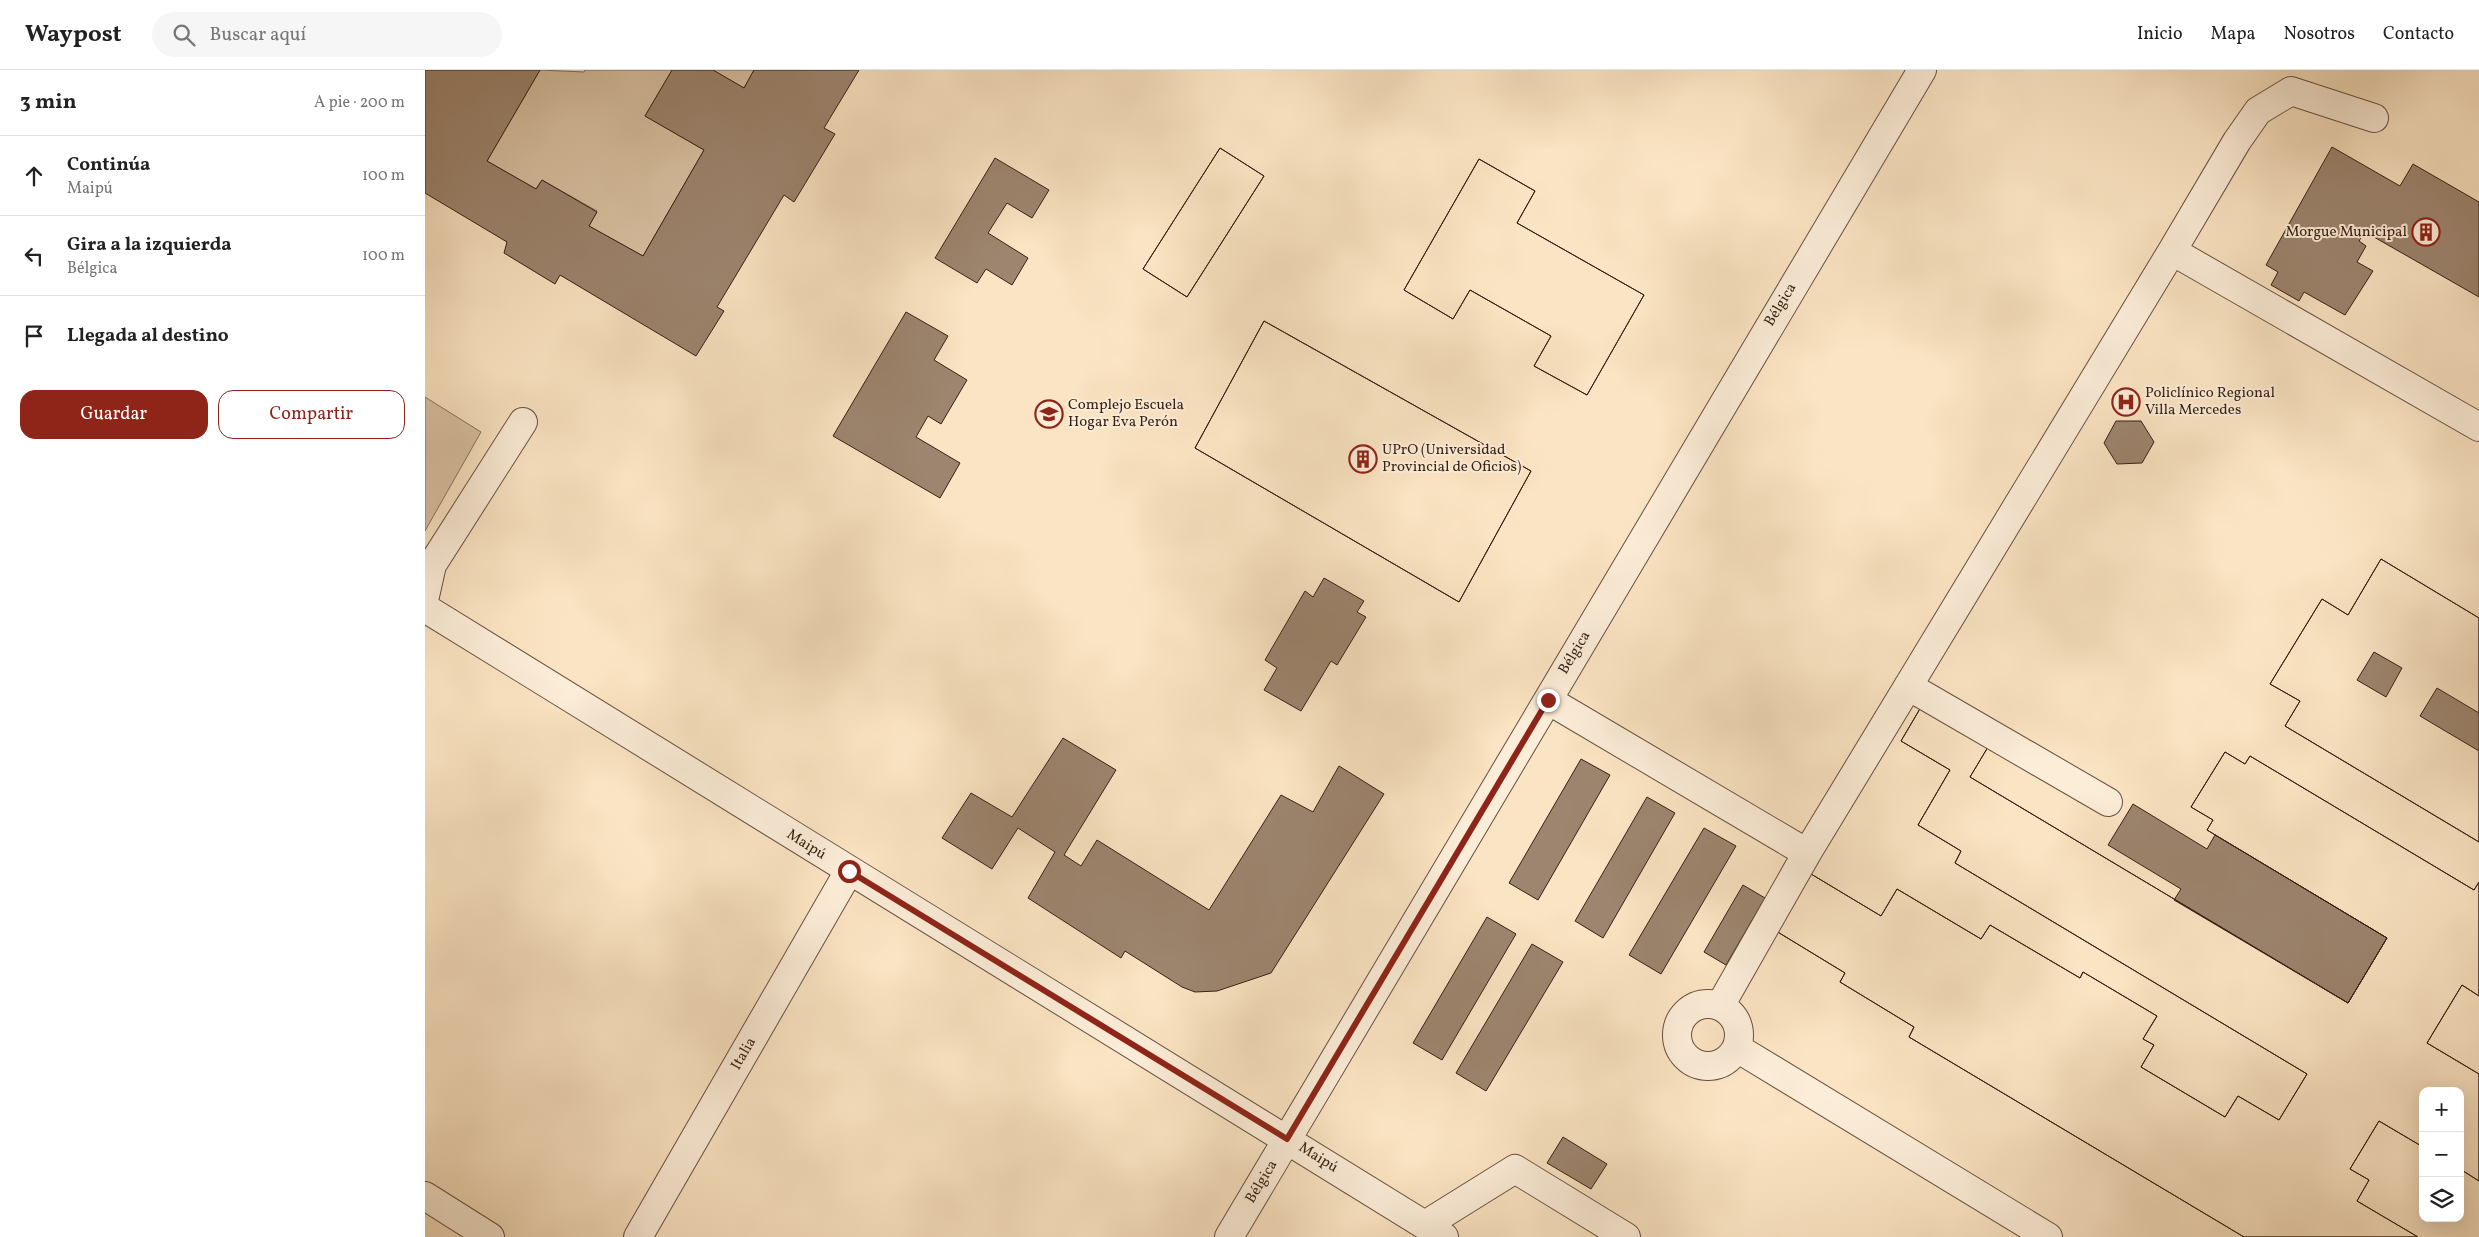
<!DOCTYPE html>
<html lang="es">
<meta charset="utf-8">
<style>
:root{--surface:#fff;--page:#f6f6f6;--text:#222;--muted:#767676;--line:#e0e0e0;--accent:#8f2418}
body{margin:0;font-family:Vollkorn,serif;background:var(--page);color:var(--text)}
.controls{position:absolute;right:15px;bottom:15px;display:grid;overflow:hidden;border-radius:10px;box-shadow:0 5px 20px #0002}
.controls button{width:45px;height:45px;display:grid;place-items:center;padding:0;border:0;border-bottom:1px solid var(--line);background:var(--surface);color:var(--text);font:25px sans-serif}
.stop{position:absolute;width:15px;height:15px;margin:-11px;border:4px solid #8f2418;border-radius:50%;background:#fff}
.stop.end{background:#8f2418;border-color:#fff;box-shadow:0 1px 5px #0008}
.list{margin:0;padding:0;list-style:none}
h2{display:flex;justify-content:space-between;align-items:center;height:65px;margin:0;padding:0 20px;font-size:21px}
h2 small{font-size:16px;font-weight:400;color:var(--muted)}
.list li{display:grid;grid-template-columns:32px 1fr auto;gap:15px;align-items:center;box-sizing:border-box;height:80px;padding:0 20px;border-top:1px solid var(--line)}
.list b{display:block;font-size:19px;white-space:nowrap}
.list p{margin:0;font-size:16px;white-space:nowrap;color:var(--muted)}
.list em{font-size:16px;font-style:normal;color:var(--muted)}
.actions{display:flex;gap:10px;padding:15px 20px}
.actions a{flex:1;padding:11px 0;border:1px solid var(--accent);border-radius:15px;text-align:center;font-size:18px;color:var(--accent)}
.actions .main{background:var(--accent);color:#fff}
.icon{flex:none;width:28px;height:28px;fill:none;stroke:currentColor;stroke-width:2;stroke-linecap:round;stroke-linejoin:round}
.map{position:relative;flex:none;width:2054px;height:1167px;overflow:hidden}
header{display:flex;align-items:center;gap:30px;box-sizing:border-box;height:70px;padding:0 25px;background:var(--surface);border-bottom:1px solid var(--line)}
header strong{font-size:24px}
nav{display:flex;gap:28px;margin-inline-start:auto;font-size:18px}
.search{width:350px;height:45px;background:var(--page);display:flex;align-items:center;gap:12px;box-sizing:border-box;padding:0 18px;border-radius:28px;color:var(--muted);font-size:19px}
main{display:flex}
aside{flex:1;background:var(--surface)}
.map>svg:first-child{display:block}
.green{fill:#dac3a5;stroke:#88715c}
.building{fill:#9d856f;stroke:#371f14;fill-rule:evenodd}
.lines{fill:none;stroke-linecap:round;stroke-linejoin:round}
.minor-casing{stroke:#685040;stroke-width:30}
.minor{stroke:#fcedd8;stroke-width:28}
.route{stroke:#8f2418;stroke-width:6}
.labels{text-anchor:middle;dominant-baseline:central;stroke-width:4;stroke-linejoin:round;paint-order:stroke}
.poi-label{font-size:15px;fill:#371f14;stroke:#fcedd8;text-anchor:start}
.street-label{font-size:15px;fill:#371f14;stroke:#fcedd8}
</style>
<header>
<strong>Waypost</strong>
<div class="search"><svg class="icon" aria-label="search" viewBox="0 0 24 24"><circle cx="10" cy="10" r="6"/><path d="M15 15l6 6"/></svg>Buscar aquí</div>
<nav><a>Inicio</a><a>Mapa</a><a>Nosotros</a><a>Contacto</a></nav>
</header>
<main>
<aside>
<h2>3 min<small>A pie · 200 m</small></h2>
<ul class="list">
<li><svg class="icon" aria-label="ahead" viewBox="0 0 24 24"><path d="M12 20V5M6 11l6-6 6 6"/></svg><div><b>Continúa</b><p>Maipú</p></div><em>100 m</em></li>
<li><svg class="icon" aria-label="left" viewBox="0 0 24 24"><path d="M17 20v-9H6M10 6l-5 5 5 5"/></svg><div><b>Gira a la izquierda</b><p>Bélgica</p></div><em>100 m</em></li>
<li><svg class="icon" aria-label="arrive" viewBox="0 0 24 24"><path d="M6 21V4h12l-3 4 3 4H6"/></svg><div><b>Llegada al destino</b></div></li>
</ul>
<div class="actions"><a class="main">Guardar</a><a>Compartir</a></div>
</aside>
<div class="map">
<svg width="2054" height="1167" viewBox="0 0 2054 1167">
<rect width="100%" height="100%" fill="#fbe4c3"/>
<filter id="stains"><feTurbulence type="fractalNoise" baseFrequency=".004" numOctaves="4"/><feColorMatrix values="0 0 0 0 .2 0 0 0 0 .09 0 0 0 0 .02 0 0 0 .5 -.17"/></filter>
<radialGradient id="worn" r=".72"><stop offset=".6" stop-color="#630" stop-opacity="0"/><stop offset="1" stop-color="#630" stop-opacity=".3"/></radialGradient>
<path class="green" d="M 115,0 L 159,2 L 160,0 L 247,0 L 220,46 L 279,80 L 218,186 L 164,156 L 172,141 L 117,110 L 111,119 L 62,91 Z
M 288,0 L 329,0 L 319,18 Z
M 0,327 L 56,362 L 0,461 Z"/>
<path class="building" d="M 0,0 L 115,0 L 62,91 L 111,119 L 117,110 L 172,142 L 164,156 L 218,186 L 279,80 L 220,46 L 247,0 L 288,0 L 319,18 L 329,0 L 434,0 L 399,58 L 410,64 L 369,132 L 359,125 L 292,237 L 299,241 L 271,286 L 135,205 L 130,214 L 79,183 L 82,172 L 0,123 Z
M 1907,77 L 1975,116 L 1988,94 L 2054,132 L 2054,227 L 1949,167 L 1951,163 L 1942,158 L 1934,171 L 1941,176 L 1932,192 L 1948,201 L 1920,245 L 1879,222 L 1874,231 L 1846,215 L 1853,202 L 1841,195 Z
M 795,78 L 839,106 L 762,227 L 718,199 Z
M 795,78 L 839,106 L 762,227 L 718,199 Z
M 570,88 L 624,120 L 607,148 L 582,133 L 563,163 L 603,188 L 587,215 L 561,199 L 552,213 L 510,188 Z
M 1054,89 L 1110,121 L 1092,153 L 1219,225 L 1162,325 L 1109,296 L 1126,266 L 1045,220 L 1028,249 L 979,220 Z
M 1054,89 L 1110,121 L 1092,153 L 1219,225 L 1162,325 L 1109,296 L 1126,266 L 1045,220 L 1028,249 L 979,220 Z
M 481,242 L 523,266 L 509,290 L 542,310 L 516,354 L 503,346 L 491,367 L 535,393 L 515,428 L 408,366 Z
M 839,251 L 1106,401 L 1034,532 L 770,378 Z
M 839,251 L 1106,401 L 1034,532 L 770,378 Z
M 1691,351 L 1716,351 L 1729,372 L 1717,393 L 1692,394 L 1679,373 Z
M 1956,489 L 2054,548 L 2054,643 L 2012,618 L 1995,646 L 2054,681 L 2054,772 L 1860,656 L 1875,631 L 1845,614 L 1897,529 L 1923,545 ZM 1949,582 L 1977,598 L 1961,627 L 1932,610 Z
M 1956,489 L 2054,548 L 2054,772 L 1860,656 L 1875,631 L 1845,614 L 1897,529 L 1923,545 Z
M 899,508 L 939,531 L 932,542 L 941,547 L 912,595 L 906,591 L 876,641 L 839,620 L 852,598 L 840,590 L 880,521 L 888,527 Z
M 1496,637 L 1563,677 L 1545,707 L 1923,933 L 1962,868 L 1782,760 L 1788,750 L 1766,737 L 1800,682 L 1820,694 L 1825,686 L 2049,820 L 2054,812 L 2054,926 L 2037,915 L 2002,973 L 2054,1004 L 2054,1111 L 2035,1099 L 2035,1021 L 1998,1021 L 1998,1077 L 1954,1051 L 1925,1099 L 1944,1110 L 1932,1131 L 1993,1167 L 1819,1167 L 1484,967 L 1489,957 L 1415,912 L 1420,903 L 1351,861 L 1386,804 L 1456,846 L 1472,819 L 1556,869 L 1565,855 L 1655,908 L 1658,902 L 1732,946 L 1718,969 L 1729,975 L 1716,997 L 1800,1047 L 1813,1026 L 1854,1050 L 1882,1004 L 1530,793 L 1536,781 L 1493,755 L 1525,700 L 1476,671 Z
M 1496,637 L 1563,677 L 1545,707 L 1923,933 L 1962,868 L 1782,760 L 1788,750 L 1766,737 L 1800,682 L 1820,694 L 1825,686 L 2049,820 L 2054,812 L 2054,926 L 2037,915 L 2002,973 L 2054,1004 L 2054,1111 L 2035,1099 L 2035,1021 L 1998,1021 L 1998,1077 L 1954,1051 L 1925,1099 L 1944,1110 L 1932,1131 L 1993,1167 L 1819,1167 L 1484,967 L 1489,957 L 1415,912 L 1420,903 L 1351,861 L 1386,804 L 1456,846 L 1472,819 L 1556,869 L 1565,855 L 1655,908 L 1658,902 L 1732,946 L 1718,969 L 1729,975 L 1716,997 L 1800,1047 L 1813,1026 L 1854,1050 L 1882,1004 L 1530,793 L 1536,781 L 1493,755 L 1525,700 L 1476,671 Z
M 638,668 L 691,700 L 639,785 L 656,796 L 672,770 L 784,840 L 856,725 L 888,742 L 914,696 L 959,724 L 846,903 L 792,921 L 770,922 L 757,917 L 700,881 L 696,888 L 603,828 L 630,782 L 593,758 L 567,799 L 517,768 L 546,723 L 587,747 Z
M 1156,689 L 1185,705 L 1113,830 L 1084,813 Z
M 1222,727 L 1250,743 L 1178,868 L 1150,851 Z
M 1708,734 L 1782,779 L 1790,765 L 1962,868 L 1923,933 L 1749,830 L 1756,819 L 1683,775 Z
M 1279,758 L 1311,776 L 1236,904 L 1204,885 Z
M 1318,815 L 1340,828 L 1301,895 L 1279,882 Z
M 1062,847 L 1091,864 L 1017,990 L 988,973 Z
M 1107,874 L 1138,892 L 1061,1021 L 1031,1003 Z
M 1138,1067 L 1182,1094 L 1166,1119 L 1122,1093 Z"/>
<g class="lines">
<g class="minor-casing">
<path id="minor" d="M 1747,181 L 2054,357
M 0,526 L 7,495 L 98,352
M 0,538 L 1019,1167
M 1483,616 L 1683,732
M 1123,630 L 1382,783
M1252 965a31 31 0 1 1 62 0a31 31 0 1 1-62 0Z
M 1295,936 L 1382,783 L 1747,181 L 1812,71 L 1833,41 L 1866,21 L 1949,48
M 1312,978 L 1623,1167
M 0,1126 L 65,1167
M 1000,1155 L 1090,1099 L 1201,1167
M 213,1167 L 424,801
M 804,1167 L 1497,0"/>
</g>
<use href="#minor" class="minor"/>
</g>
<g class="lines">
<path class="route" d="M 424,801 L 862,1069 L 1123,630"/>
</g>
<defs>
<g id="building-ring" transform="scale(1.4375)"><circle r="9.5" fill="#fcedd8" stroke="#8f2418" stroke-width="1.5"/><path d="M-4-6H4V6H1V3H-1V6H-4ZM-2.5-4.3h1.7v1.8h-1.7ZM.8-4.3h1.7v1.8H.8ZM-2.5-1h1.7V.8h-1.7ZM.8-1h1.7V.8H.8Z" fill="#8f2418"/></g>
<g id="hospital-ring" transform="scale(1.4375)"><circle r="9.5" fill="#fcedd8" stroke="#8f2418" stroke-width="1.5"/><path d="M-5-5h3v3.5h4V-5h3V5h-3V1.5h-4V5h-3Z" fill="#8f2418"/></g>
<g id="school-ring" transform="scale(1.4375)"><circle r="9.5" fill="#fcedd8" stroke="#8f2418" stroke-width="1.5"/><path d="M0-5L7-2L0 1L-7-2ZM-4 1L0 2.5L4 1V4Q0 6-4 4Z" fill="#8f2418"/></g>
</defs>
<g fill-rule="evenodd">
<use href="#building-ring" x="2001" y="162"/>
<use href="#hospital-ring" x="1701" y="332"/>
<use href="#school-ring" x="624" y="344"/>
<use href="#building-ring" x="938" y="389"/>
</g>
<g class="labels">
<g class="poi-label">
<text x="1982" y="162" text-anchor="end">Morgue Municipal</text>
<text x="1720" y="323">Policlínico Regional<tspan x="1720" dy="17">Villa Mercedes</tspan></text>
<text x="643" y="335">Complejo Escuela<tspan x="643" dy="17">Hogar Eva Perón</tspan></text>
<text x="957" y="380">UPrO (Universidad<tspan x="957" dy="17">Provincial de Oficios)</tspan></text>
</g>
<g class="street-label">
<text transform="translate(1356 235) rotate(-59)">Bélgica</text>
<text transform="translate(1150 583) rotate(-59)">Bélgica</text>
<text transform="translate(381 775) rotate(32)">Maipú</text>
<text transform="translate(319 984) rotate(-60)">Italia</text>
<text transform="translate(893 1088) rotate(32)">Maipú</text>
<text transform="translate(837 1112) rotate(-59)">Bélgica</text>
</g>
</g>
<rect width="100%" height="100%" filter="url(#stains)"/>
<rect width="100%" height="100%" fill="url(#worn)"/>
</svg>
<div class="controls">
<button>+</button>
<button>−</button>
<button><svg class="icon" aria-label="layers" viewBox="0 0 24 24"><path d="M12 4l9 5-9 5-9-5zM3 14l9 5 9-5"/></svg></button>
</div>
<div class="stop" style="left:424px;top:801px"></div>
<div class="stop end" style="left:1123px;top:630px"></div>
</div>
</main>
